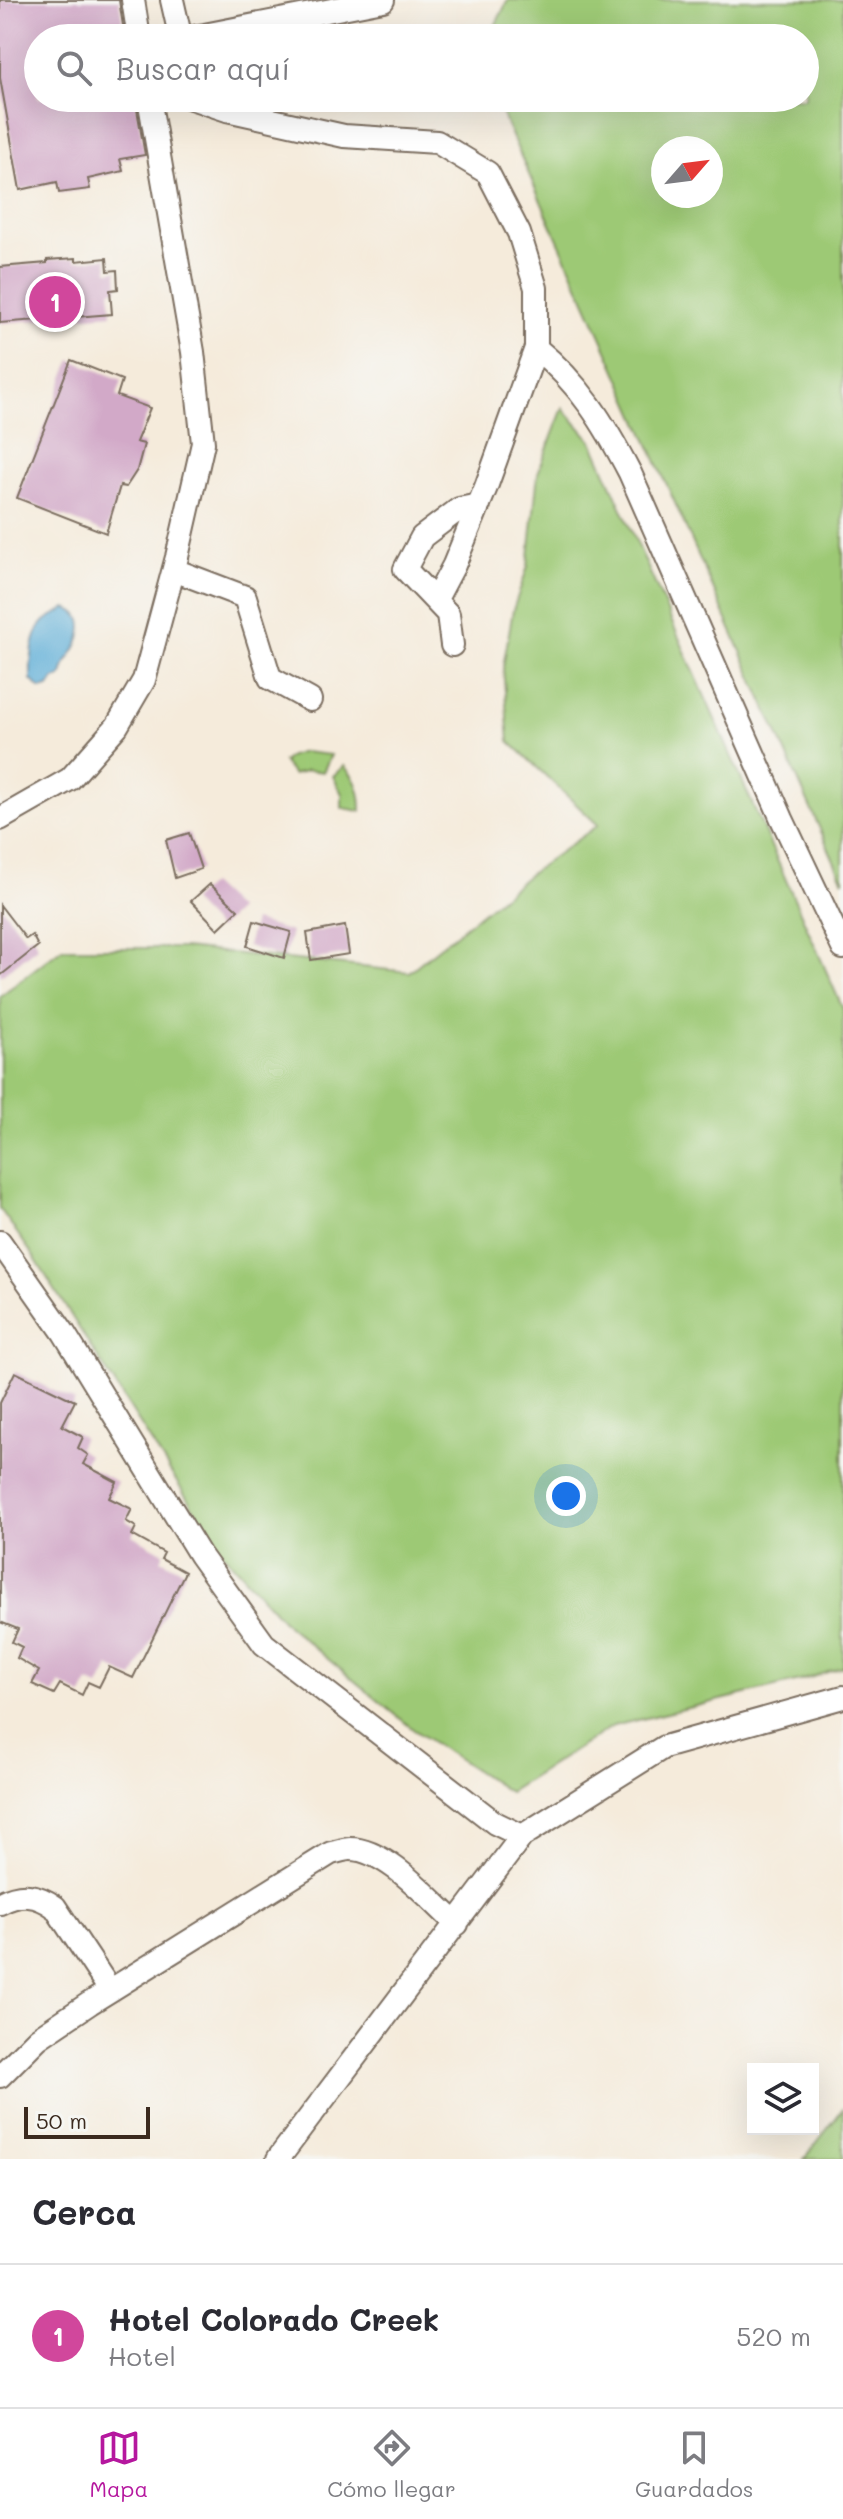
<!DOCTYPE html>
<html lang="es">
<meta charset="utf-8">
<style>
:root{--surface:#fff;--page:#f7f7f7;--text:#2b2b33;--muted:#7c7c81;--line:#e1e1e2;--accent:#b5179e}
body{margin:0;font-family:Mali,sans-serif;background:var(--page);color:var(--text)}
.controls{position:absolute;right:24px;bottom:24px;display:grid;overflow:hidden;border-radius:0px;box-shadow:0 8px 32px #0002}
.controls button{width:72px;height:72px;display:grid;place-items:center;padding:0;border:0;border-bottom:2px solid var(--line);background:var(--surface);color:var(--text);font:40px sans-serif}
.compass{position:absolute;left:651px;top:136px;width:72px;height:72px;border-radius:50%;background:var(--surface);box-shadow:0 8px 32px #0002;rotate:62deg}
.scale{position:absolute;left:24px;bottom:20px;width:126px;box-sizing:border-box;padding-left:8px;border:4px solid #3b2a1e;border-top:0;font-size:22px;line-height:28px;white-space:nowrap;color:#3b2a1e;-webkit-text-stroke:6px #f6f6f2;paint-order:stroke}
.you{position:absolute;left:566px;top:1496px;width:28px;height:28px;margin:-20px;border:6px solid #fff;border-radius:50%;background:#1a73e8;box-shadow:0 0 0 12px #1a73e833}
.badge{display:grid;place-items:center;width:52px;height:52px;border-radius:50%;background:var(--accent);color:#fff;font-size:26px;font-weight:700}
.pin{position:absolute;translate:-50% -50%;border:4px solid #fff;box-shadow:0 2px 8px #0006}
.list{margin:0;padding:0;list-style:none}
h2{display:flex;justify-content:space-between;align-items:center;height:104px;margin:0;padding:0 32px;font-size:34px}
h2 small{font-size:26px;font-weight:400;color:var(--muted)}
.list li{display:grid;grid-template-columns:52px 1fr auto;gap:24px;align-items:center;box-sizing:border-box;height:144px;padding:0 32px;border-top:2px solid var(--line)}
.list b{display:block;font-size:30px;white-space:nowrap}
.list p{margin:0;font-size:26px;white-space:nowrap;color:var(--muted)}
.list em{font-size:26px;font-style:normal;color:var(--muted)}
.icon{flex:none;width:44px;height:44px;fill:none;stroke:currentColor;stroke-width:2;stroke-linecap:round;stroke-linejoin:round}
.map{position:relative;flex:none;width:843px;height:2159px;overflow:hidden}
.search{position:absolute;background:var(--surface);box-shadow:0 8px 32px #0002;left:24px;right:24px;top:24px;height:88px;display:flex;align-items:center;gap:20px;box-sizing:border-box;padding:0 28px;border-radius:44px;color:var(--muted);font-size:30px}
.sheet{height:248px;background:var(--surface)}
nav{display:flex;justify-content:space-around;align-items:center;box-sizing:border-box;height:112px;border-top:2px solid var(--line);background:var(--surface);font-size:22px;color:var(--muted)}
nav a{display:grid;justify-items:center;gap:4px}
nav .on{color:var(--accent)}
.map>svg:first-child{display:block}
.green{fill:#9dc975;stroke:#6c7a4a;stroke-width:2;fill-rule:evenodd}
.water{fill:#5dadd7;stroke:#4c6c7a;stroke-width:2}
.building{fill:#d2a9c8}
.lines{fill:none;stroke-linecap:round;stroke-linejoin:round}
.minor-casing{stroke:#7c6e60;stroke-width:26}
.minor{stroke:#fff;stroke-width:22}
</style>
<div class="map">
<svg width="843" height="2159" viewBox="0 0 843 2159">
<rect width="100%" height="100%" fill="#f6f6f2"/>
<filter id="ink" filterUnits="userSpaceOnUse"><feTurbulence type="fractalNoise" baseFrequency=".0125" numOctaves="2"/><feDisplacementMap in="SourceGraphic" scale="16" xChannelSelector="R" yChannelSelector="G"/><feConvolveMatrix kernelMatrix="1 2 1 2 8 2 1 2 1" color-interpolation-filters="sRGB"/></filter>
<filter id="wash" filterUnits="userSpaceOnUse"><feTurbulence type="fractalNoise" baseFrequency=".006" numOctaves="4" result="noise"/><feDisplacementMap in="SourceGraphic" scale="32" xChannelSelector="R" yChannelSelector="G"/><feGaussianBlur stdDeviation="1.8" result="paint"/><feColorMatrix in="noise" values="0 0 0 0 0 0 0 0 0 0 0 0 0 0 0 0 0 1.4 0 .05"/><feComposite in="paint" operator="in"/></filter>
<g filter="url(#wash)">
<rect width="100%" height="100%" fill="#f5ebdb"/>
<path class="green" d="M 508,0 L 843,0 L 843,881 L 495,98 L 805,98 L 805,38 L 489,38 ZM 663,148 L 711,148 L 711,196 L 663,196 Z
M 563,408 L 592,441 L 843,1009 L 843,1667 L 800,1681 L 613,1726 L 509,1792 L 414,1730 L 288,1626 L 220,1550 L 32,1254 L 0,1209 L 0,996 L 62,948 L 184,948 L 409,972 L 531,873 L 598,825 L 509,741 L 503,667 L 513,610 L 528,566 L 538,473 Z
M 303,752 L 331,755 L 323,772 L 308,770 L 293,775 L 283,762 L 290,756 Z
M 344,766 C 357,780 361,791 361,811 L 342,808 L 342,794 L 333,776 Z
M 843,2109 L 843,2159 L 804,2159 Z"/>
<path class="water" d="M 66,608 C 92,615 81,643 69,658 C 65,662 64,671 61,677 L 54,679 L 49,687 L 41,689 L 31,680 C 30,664 32,633 44,622 C 50,616 59,614 66,608 Z"/>
<g id="blocks">
<path class="building" d="M 0,0 L 119,0 L 125,38 L 38,38 L 38,98 L 135,98 L 145,155 L 120,159 L 123,171 L 88,179 L 90,189 L 59,193 L 57,182 L 20,190 L 0,78 Z
M 76,258 L 76,261 L 107,258 L 108,271 L 117,270 L 118,289 L 110,290 L 112,314 L 0,323 L 0,267 L 47,263 L 47,260 Z
M 71,360 L 122,380 L 117,396 L 150,408 L 136,442 L 144,444 L 137,470 L 126,487 L 120,486 L 106,533 L 17,498 Z
M 189,833 L 201,869 L 175,878 L 166,840 Z
M 210,884 L 238,910 L 218,929 L 191,901 Z
M 0,905 L 26,939 L 32,935 L 38,946 L 0,976 Z
M 254,921 L 291,932 L 284,958 L 247,946 Z
M 345,926 L 349,954 L 311,960 L 307,933 Z
M 15,1372 L 75,1401 L 62,1426 L 83,1437 L 78,1448 L 88,1455 L 83,1464 L 117,1482 L 109,1498 L 132,1509 L 126,1521 L 136,1527 L 132,1535 L 164,1553 L 161,1559 L 185,1572 L 133,1678 L 109,1667 L 99,1687 L 88,1682 L 82,1695 L 60,1684 L 54,1694 L 32,1684 L 39,1671 L 17,1658 L 22,1647 L 12,1642 L 18,1629 L 0,1622 L 0,1403 Z"/>
</g>
</g>
<g filter="url(#ink)">
<use href="#blocks" fill-opacity="0" stroke="#7c6e60" stroke-width="2"/>
<g class="lines">
<g class="minor-casing">
<path id="minor" d="M 133,0 L 139,38
M 172,0 L 180,35 L 189,38 L 383,0
M 191,98 L 227,110 L 344,136 L 437,142 L 488,173 L 519,233 L 536,288 L 536,348 L 486,487 L 454,565 L 436,599
M 536,348 C 580,384 604,423 630,473 L 782,819 L 843,948
M 174,570 L 245,597 L 270,678 L 310,700
M 452,645 L 448,614 L 405,569 L 422,537 L 459,509 L 479,505
M 0,819 L 70,779 L 117,726 L 144,680 L 177,557 L 203,443 L 193,352 L 149,98
M 0,1242 L 64,1333 L 200,1555 L 264,1644 L 495,1823 L 522,1836 L 664,1747 L 843,1697
M 0,1903 C 21,1892 37,1894 55,1907 L 110,1990
M 0,2076 L 38,2038 L 90,2003 L 331,1853 C 337,1852 344,1849 350,1849 C 387,1849 431,1901 457,1924
M 278,2159 L 522,1836"/>
</g>
<use href="#minor" class="minor"/>
</g>
</g>
</svg>
<div class="controls">
<button><svg class="icon" aria-label="layers" viewBox="0 0 24 24"><path d="M12 4l9 5-9 5-9-5zM3 14l9 5 9-5"/></svg></button>
</div>
<svg class="compass" viewBox="-18 -18 36 36"><path d="M0-13l5 13h-10z" fill="#e53935"/><path d="M0 13l5-13h-10z" fill="#7c7c81"/></svg>
<div class="scale">50 m</div>
<div class="you"></div>
<div class="pin badge" style="left:55px;top:302px;background:#d1479c">1</div>
<div class="search"><svg class="icon" aria-label="search" viewBox="0 0 24 24"><circle cx="10" cy="10" r="6"/><path d="M15 15l6 6"/></svg>Buscar aquí</div>
</div>
<section class="sheet">
<h2>Cerca<small></small></h2>
<ul class="list">
<li><span class="badge" style="background:#d1479c">1</span><div><b>Hotel Colorado Creek</b><p>Hotel</p></div><em>520 m</em></li>
</ul>
</section>
<nav>
<a class="on"><svg class="icon" aria-label="map" viewBox="0 0 24 24"><path d="M3 6l6-2 6 2 6-2v14l-6 2-6-2-6 2zM9 4v14M15 6v14"/></svg>Mapa</a>
<a><svg class="icon" aria-label="directions" viewBox="0 0 24 24"><path d="M12 3l9 9-9 9-9-9zM9 14v-3h6M13 9l2 2-2 2"/></svg>Cómo llegar</a>
<a><svg class="icon" aria-label="saved" viewBox="0 0 24 24"><path d="M7 4h10v16l-5-4-5 4z"/></svg>Guardados</a>
</nav>
